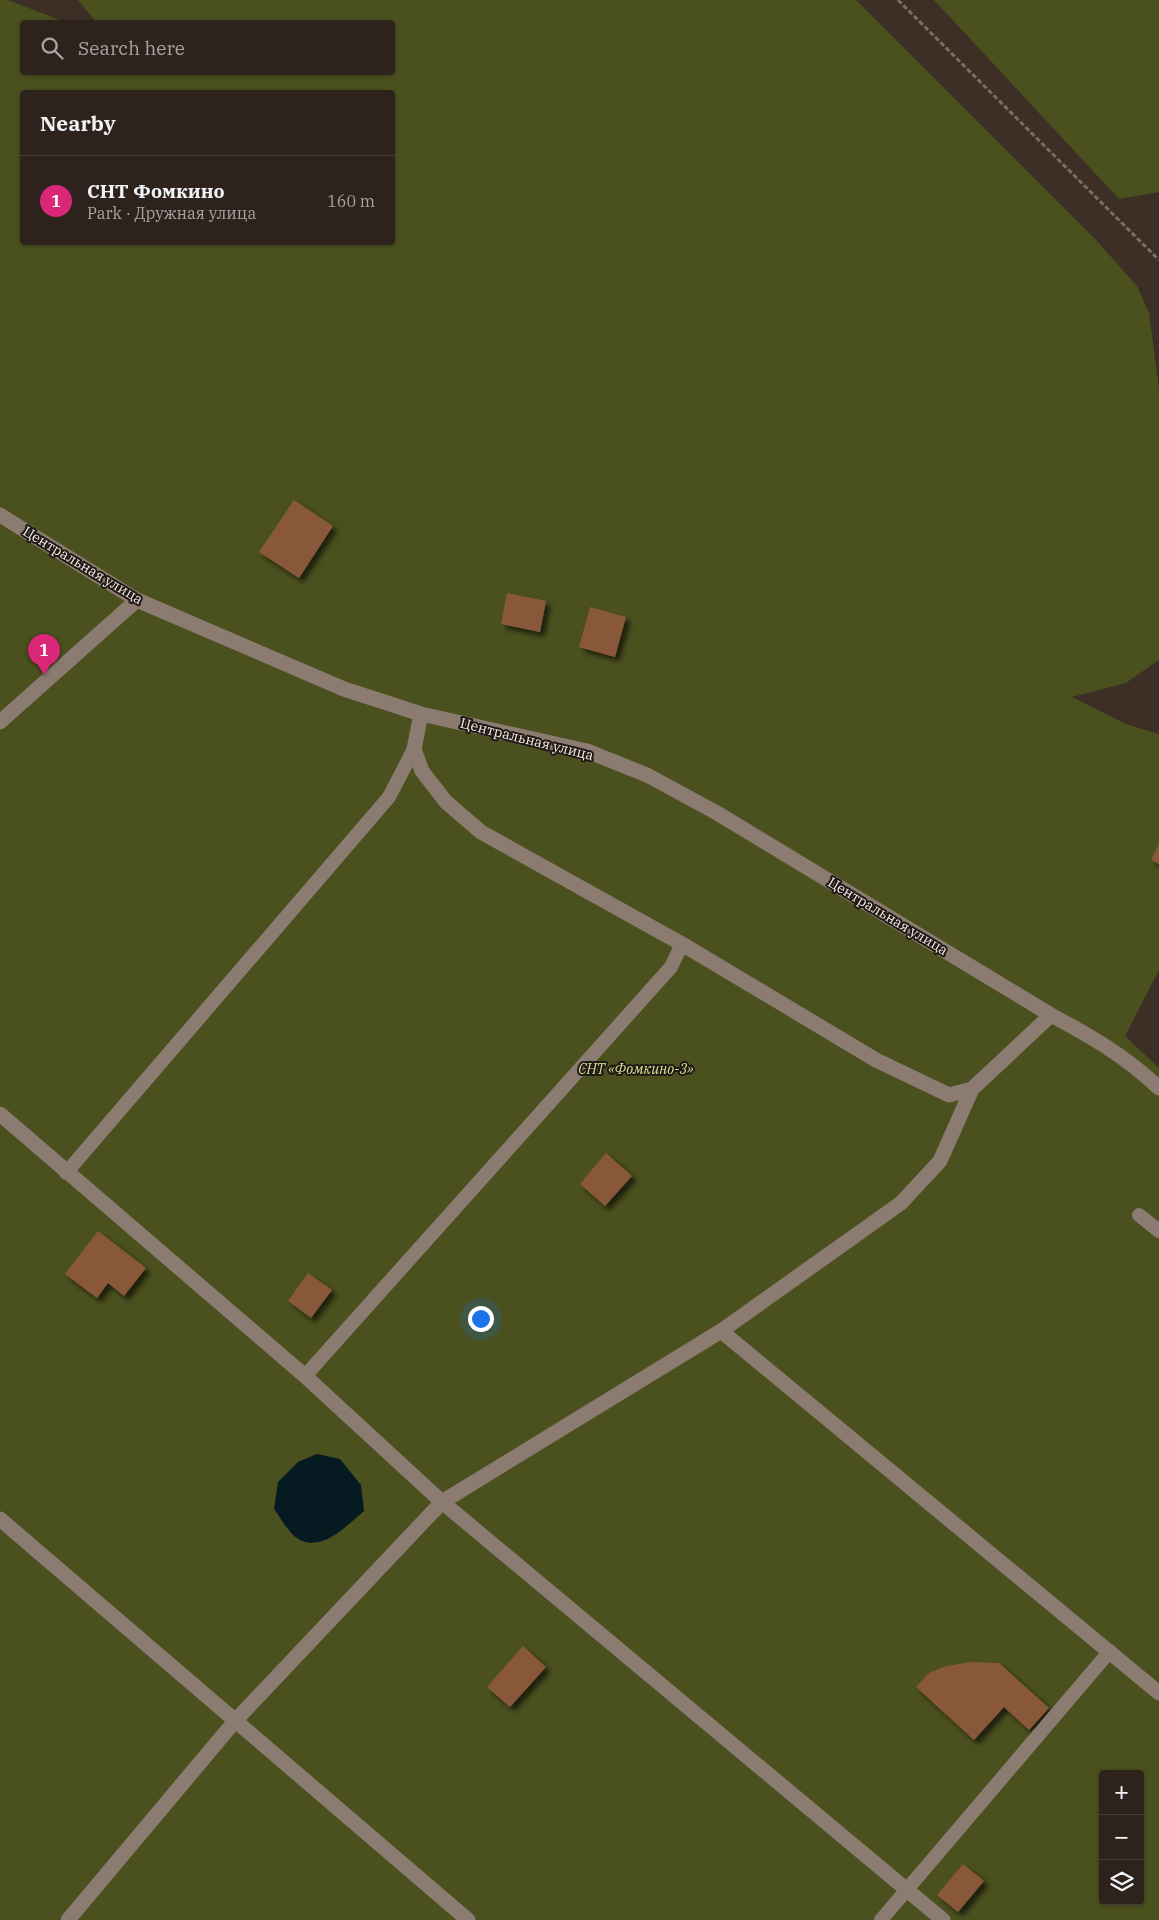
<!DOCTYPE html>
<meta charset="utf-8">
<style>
:root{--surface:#2e221c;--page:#362a25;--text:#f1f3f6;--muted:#a7a4a3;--line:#493f3b;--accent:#db2777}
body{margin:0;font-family:"IBM Plex Serif",serif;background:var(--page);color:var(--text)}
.controls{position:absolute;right:15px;bottom:15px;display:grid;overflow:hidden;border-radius:5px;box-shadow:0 1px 4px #0004}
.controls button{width:45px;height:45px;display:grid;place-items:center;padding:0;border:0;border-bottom:1px solid var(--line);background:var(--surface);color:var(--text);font:25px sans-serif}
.you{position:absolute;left:480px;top:1318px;width:18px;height:18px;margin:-12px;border:4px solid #fff;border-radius:50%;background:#1a73e8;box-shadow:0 0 0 8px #1a73e833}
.badge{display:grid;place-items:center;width:32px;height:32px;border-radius:50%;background:var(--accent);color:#fff;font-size:16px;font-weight:700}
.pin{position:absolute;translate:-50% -41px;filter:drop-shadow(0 1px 2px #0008)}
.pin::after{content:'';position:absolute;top:26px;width:18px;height:15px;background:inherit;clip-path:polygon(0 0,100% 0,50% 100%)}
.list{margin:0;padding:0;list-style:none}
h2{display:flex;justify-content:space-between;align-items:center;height:65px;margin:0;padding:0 20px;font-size:21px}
h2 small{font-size:16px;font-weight:400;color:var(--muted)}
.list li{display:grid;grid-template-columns:32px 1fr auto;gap:15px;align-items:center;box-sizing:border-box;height:90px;padding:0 20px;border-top:1px solid var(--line)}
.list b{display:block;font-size:19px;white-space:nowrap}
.list p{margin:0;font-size:16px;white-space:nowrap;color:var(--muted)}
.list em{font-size:16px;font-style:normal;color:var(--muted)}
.icon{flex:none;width:28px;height:28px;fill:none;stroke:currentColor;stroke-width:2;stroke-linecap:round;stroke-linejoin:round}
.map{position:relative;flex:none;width:1159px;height:1920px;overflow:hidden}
.search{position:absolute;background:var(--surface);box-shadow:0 1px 4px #0004;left:20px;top:20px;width:375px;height:55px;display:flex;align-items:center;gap:12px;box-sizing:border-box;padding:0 18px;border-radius:5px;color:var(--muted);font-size:19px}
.panel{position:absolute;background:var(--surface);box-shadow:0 1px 4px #0004;left:20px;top:90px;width:375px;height:155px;border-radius:5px}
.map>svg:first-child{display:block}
.green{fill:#4a501e;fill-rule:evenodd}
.water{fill:#061a22}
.building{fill:#89593b;filter:url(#shadow)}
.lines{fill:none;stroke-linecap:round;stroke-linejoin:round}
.path{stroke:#7a6d66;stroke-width:3;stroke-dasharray:5 2.5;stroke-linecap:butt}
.lane{stroke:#8c7b71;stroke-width:14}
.street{stroke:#8c7b71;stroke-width:15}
.labels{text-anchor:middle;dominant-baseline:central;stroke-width:4;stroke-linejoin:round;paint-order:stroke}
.street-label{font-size:14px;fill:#f6ece7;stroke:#1f1814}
.park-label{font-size:14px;font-style:italic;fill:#d9e592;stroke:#1f1814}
</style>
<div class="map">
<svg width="1159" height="1920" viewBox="0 0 1159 1920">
<defs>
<filter id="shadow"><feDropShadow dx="4.5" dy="4.5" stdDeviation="2.5" flood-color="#0009"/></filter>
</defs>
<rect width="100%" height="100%" fill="#3d2e26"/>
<path class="green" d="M 0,0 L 8,0 L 65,22 L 22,22 L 22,72 L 392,72 L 392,22 L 96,22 L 78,0 L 856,0 L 1097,241 L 1137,286 L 1149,313 L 1159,389 L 1159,660 L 1126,683 L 1072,697 L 1126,724 L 1159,734 L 1159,970 L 1125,1036 L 1159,1068 L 1159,1920 L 0,1920 ZM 22,92 L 392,92 L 392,242 L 22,242 ZM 1103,1774 L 1140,1774 L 1140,1901 L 1103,1901 Z
M 934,0 L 1159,0 L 1159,192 L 1119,199 Z"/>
<path class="water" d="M 317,1454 L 340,1459 L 361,1485 L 364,1511 C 345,1527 318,1557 293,1535 C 286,1528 280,1517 274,1509 L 278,1482 L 298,1462 Z"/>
<path class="building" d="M 294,500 L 333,526 L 299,578 L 259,552 Z
M 507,593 L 546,601 L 540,632 L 501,624 Z
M 590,607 L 626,617 L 615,657 L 579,647 Z
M 1159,844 L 1159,864 L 1151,860 Z
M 606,1153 L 632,1176 L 605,1206 L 580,1184 Z
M 98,1231 L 146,1268 L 124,1296 L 108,1283 L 97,1298 L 65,1274 Z
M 308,1273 L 332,1290 L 311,1318 L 288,1301 Z
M 523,1646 L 546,1667 L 510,1707 L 487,1687 Z
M 971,1662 L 999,1663 L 1049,1708 L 1029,1730 L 1004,1707 L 974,1740 L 916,1687 L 929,1673 L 946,1666 Z
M 963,1864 L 984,1881 L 958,1912 L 937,1895 Z"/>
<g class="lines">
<path class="path" d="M 898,0 L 1159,260"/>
<path class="lane" d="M 66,1173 L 389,797 L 414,749
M 1139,1215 L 1159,1231
M 305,1376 L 671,967 L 682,944
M 881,1920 L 1110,1651"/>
<path class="street" d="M 0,515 L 137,600 L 344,689 L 421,714 L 587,751 L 647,775 L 717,813 L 1051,1015 C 1092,1037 1125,1056 1159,1088
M 421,714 L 414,749 L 422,771 L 446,802 L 481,832 L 682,944 L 876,1060 L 949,1095 L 972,1089 L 1051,1015
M 0,722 L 137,600
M 0,1114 L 305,1376 L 442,1502 L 943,1920
M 721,1331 L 1159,1693
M 0,1519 L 468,1920
M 68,1920 L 235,1721 L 442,1502 L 721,1331 L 901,1203 L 940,1161 L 972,1089"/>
</g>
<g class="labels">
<g class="street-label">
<text transform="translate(83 565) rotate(31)">Центральная улица</text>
<text transform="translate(527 739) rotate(14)">Центральная улица</text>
<text transform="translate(888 916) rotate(31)">Центральная улица</text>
</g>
<g class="park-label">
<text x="636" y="1069">СНТ «Фомкино-3»</text>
</g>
</g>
</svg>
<div class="controls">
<button>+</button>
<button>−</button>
<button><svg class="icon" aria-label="layers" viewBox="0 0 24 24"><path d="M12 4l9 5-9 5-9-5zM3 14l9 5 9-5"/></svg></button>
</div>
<div class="you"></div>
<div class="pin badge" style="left:44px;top:675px">1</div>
<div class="search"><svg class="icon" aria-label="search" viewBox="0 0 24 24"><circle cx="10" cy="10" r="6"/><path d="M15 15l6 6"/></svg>Search here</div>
<section class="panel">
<h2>Nearby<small></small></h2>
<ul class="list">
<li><span class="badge">1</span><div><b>СНТ Фомкино</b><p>Park · Дружная улица</p></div><em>160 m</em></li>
</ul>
</section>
</div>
